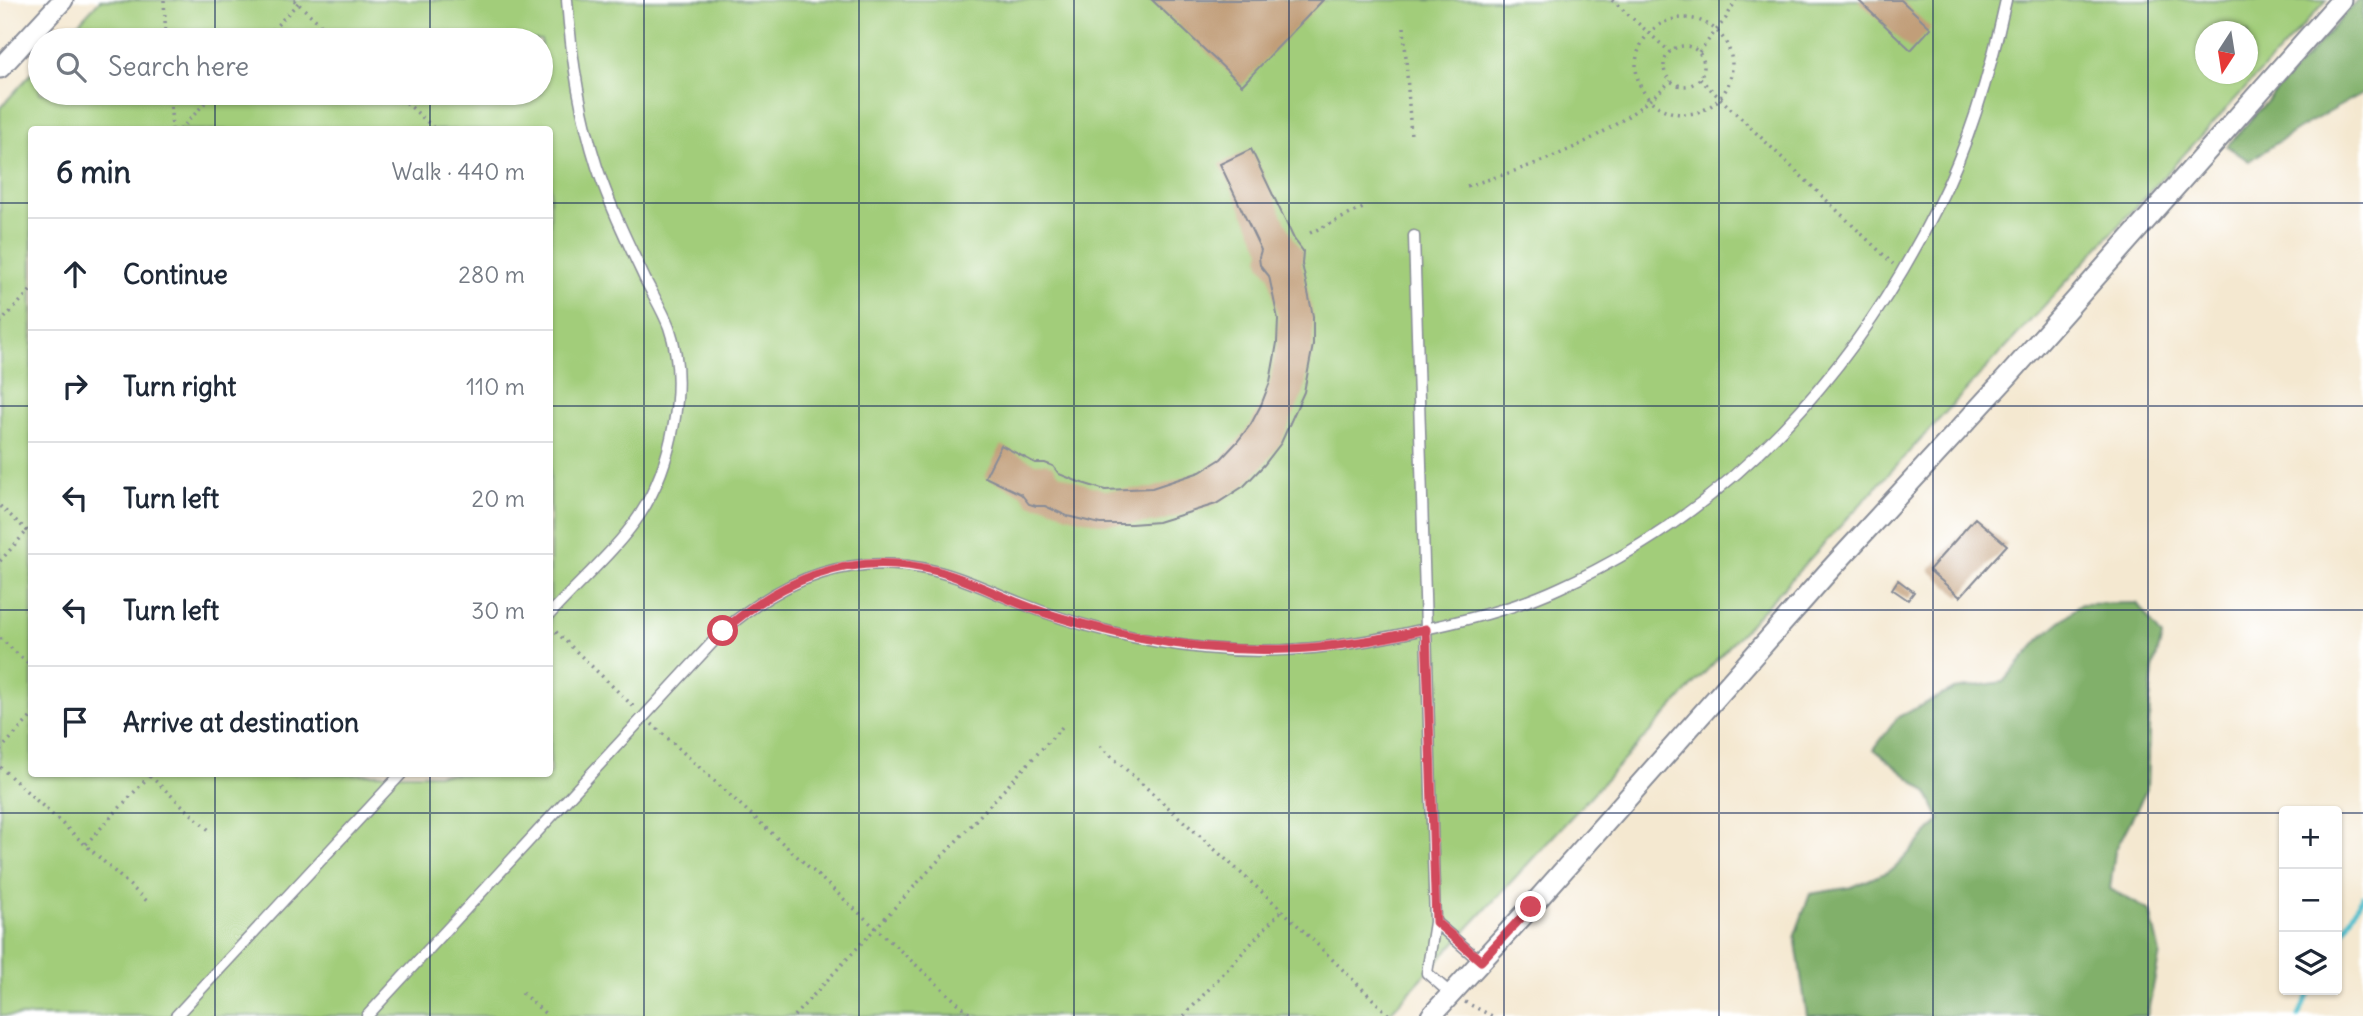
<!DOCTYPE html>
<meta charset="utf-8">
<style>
:root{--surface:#fff;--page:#f6f6f7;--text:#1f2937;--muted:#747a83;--line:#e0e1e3}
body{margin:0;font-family:Delius,sans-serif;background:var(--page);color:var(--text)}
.controls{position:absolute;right:21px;bottom:21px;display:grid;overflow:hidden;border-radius:7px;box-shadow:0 2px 5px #0004}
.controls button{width:63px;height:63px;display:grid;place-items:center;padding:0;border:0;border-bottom:2px solid var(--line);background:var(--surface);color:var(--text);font:35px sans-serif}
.compass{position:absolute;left:2195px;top:21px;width:63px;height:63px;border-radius:50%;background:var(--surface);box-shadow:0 2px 5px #0004;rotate:192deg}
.stop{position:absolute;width:21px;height:21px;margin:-16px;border:5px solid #d1495b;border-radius:50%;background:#fff}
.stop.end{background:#d1495b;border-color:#fff;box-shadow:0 2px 7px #0008}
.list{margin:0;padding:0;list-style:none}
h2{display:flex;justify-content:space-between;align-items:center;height:91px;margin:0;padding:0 28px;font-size:30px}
h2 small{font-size:23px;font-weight:400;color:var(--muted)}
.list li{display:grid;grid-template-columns:46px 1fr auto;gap:21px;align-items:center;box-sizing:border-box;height:112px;padding:0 28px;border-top:2px solid var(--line)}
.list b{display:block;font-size:26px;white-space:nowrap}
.list em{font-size:23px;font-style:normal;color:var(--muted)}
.icon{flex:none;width:38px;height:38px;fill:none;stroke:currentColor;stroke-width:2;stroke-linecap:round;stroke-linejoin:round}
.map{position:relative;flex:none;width:2363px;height:1016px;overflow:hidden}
.search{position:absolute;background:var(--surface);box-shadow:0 2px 5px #0004;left:28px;top:28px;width:525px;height:77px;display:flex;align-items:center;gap:18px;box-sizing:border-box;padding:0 24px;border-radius:38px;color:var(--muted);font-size:26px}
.panel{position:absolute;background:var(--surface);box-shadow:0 2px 5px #0004;left:28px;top:126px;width:525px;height:651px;border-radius:7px}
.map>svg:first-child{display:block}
.green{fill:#a2cd7a;stroke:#5e7e6c;stroke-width:2;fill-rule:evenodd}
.forest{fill:#81b06a;stroke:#4e7064;stroke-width:2}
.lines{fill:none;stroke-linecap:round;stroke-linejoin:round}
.stream{stroke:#54c0ce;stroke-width:5}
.building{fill:#c19e79}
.lane-casing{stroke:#888c97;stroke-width:13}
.street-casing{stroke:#888c97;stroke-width:23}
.path{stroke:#888c97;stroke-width:3.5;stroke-dasharray:2 5;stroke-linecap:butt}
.lane{stroke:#fff;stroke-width:10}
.street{stroke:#fff;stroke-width:19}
.route{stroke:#d1495b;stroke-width:9}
.grid{fill:none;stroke:#1b2f5e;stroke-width:2;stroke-opacity:0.55}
</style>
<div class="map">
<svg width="2363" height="1016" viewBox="0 0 2363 1016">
<rect width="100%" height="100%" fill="#fff"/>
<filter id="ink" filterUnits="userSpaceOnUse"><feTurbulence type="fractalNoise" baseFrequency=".0143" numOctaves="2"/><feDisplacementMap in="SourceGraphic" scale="14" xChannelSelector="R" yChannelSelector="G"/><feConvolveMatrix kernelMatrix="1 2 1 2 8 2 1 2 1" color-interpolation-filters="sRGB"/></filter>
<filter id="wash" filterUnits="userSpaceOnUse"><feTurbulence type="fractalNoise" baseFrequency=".00686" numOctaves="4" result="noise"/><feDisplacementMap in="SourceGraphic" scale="28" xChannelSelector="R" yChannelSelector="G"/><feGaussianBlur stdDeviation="1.57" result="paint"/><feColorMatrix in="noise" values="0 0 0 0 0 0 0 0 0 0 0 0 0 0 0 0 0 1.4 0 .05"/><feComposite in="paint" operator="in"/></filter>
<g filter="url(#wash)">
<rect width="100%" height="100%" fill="#f4e8d0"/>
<path class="green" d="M 100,0 L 2327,0 L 1387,1016 L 0,1016 L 0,108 L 40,64 L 40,93 L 541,93 L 541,40 L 63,40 ZM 2206,32 L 2248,32 L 2248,74 L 2206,74 ZM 32,130 L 550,130 L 550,774 L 32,774 Z"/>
<path class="forest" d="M 2358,0 L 2363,0 L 2363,93 L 2298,129 L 2249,161 L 2227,146 Z
M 2137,603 L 2162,637 L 2153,670 L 2150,702 L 2147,789 L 2115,851 L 2110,889 L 2150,911 L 2160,954 L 2147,1016 L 1807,1016 L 1795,935 L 1810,894 L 1852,887 L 1894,869 L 1940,820 L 1927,792 L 1874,749 L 1898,717 L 1954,689 L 2003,682 L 2042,637 L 2081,604 Z"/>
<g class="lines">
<path class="stream" d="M 2337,943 L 2363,896
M 2298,1016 L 2311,990"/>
</g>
<g id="blocks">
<path class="building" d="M 1152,0 L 1323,0 L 1242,85 Z
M 1858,0 L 1901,0 L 1931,28 L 1911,50 Z
M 1251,149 L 1294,239 L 1303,251 L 1302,264 L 1313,316 L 1313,345 L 1304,392 L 1281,443 L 1264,465 L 1244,486 L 1216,504 L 1158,522 L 1131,524 L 1100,524 L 1067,516 L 1045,506 L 1036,506 L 1029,504 L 1021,494 L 985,477 L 1001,445 L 1035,463 L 1045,463 L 1053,466 L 1059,474 L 1079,482 L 1105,490 L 1152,488 L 1200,472 L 1221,459 L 1237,442 L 1251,424 L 1261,405 L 1270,382 L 1277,343 L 1278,319 L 1269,276 L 1260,265 L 1259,257 L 1261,250 L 1220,164 Z
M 1975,518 L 2007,545 L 1960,597 L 1929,570 Z
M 1898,580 L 1914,592 L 1908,600 L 1892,589 Z"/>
</g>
</g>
<g filter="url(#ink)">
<use href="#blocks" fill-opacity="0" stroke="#888c97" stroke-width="2"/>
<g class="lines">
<g class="lane-casing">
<path id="lane" d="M 1414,236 L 1435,922 L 1427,973 L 1451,994
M 550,614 C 577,584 617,549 639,516 C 672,466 689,384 669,327 C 663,311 653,295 645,279 C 628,243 610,206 597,167 C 580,114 571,56 567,0
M 1435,922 L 1481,962
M 176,1016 L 401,774
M 367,1016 L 723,631 C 785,577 853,551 935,571 C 965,578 992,592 1020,603 C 1077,626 1143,642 1204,648 C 1279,656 1352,646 1425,629 C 1470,619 1516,608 1559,588 C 1732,510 1856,371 1939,203 C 1971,140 1991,69 2006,0"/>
</g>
<g class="street-casing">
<path id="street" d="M 0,68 L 63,0
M 1431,1016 L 1531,907 L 1827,573 L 2009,375 L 2341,0"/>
</g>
<path class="path" d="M 164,0 L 166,40
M 294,0 L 338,40
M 1612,0 L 1670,52
M1636 66a48 48 0 1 1 96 0a48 48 0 1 1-96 0Z
M 1404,27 L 1411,136
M 263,40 L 298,3
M1664 66a20 20 0 1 1 40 0a20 20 0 1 1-40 0Z
M 1699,52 L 1726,18 L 1736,0
M 1700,79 L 1893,264
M 170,93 L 172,130
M 396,93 L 436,130
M 180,130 L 214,93
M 1467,186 C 1547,162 1608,140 1671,81
M 1310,233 L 1363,208
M 0,323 L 32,289
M 0,506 L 32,535
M 0,561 L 27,531
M 551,627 L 636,709
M 0,638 L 32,667
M 652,724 L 972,1016
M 1100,746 L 1282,910 L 1390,1016
M 0,750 L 32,716
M 0,767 L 148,902
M 150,776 L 210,831
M 86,844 L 151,774
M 522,993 L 548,1016
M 1465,1002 L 1492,1016
M 794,1016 L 1064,725
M 1184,1016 L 1282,910"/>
<use href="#lane" class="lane"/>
<use href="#street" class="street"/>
</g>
</g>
<g class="lines" filter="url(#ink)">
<path class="route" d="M 723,631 C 784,577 855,549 937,571 C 967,579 993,593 1021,604 C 1056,618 1095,628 1133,636 C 1235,657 1325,653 1426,629 L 1436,922 L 1481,961 L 1531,907"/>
</g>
<path class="grid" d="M 215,0 L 215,40M 430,0 L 430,40M 644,0 L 644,1016M 859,0 L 859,1016M 1074,0 L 1074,1016M 1289,0 L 1289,1016M 1504,0 L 1504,1016M 1719,0 L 1719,1016M 1933,0 L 1933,1016M 2148,0 L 2148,1016M 215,93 L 215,130M 430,93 L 430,130M 0,203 L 32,203M 550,203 L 2363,203M 0,406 L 32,406M 550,406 L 2363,406M 0,610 L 32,610M 550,610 L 2363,610M 215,774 L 215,1016M 430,774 L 430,1016M 0,813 L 2284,813M 2337,813 L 2363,813"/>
</svg>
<div class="controls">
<button>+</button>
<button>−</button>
<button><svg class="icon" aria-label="layers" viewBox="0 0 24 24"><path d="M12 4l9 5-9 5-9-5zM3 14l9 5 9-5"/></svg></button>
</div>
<svg class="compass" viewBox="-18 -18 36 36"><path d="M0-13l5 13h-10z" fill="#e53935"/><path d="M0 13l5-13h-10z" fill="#747a83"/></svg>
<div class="stop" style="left:723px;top:631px"></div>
<div class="stop end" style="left:1531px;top:907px"></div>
<div class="search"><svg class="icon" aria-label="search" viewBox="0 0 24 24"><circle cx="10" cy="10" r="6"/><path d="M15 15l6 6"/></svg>Search here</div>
<section class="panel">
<h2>6 min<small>Walk · 440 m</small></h2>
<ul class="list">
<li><svg class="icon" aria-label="ahead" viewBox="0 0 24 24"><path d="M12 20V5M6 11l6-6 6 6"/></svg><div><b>Continue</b></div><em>280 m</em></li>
<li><svg class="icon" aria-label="right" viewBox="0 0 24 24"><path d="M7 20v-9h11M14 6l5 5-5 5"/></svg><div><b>Turn right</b></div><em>110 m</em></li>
<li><svg class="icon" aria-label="left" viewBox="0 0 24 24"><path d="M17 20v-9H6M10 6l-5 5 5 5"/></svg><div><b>Turn left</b></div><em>20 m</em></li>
<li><svg class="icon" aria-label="left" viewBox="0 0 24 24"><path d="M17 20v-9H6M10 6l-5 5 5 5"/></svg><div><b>Turn left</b></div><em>30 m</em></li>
<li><svg class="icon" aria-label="arrive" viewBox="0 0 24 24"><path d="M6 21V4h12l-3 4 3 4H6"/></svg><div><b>Arrive at destination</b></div></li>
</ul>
</section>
</div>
